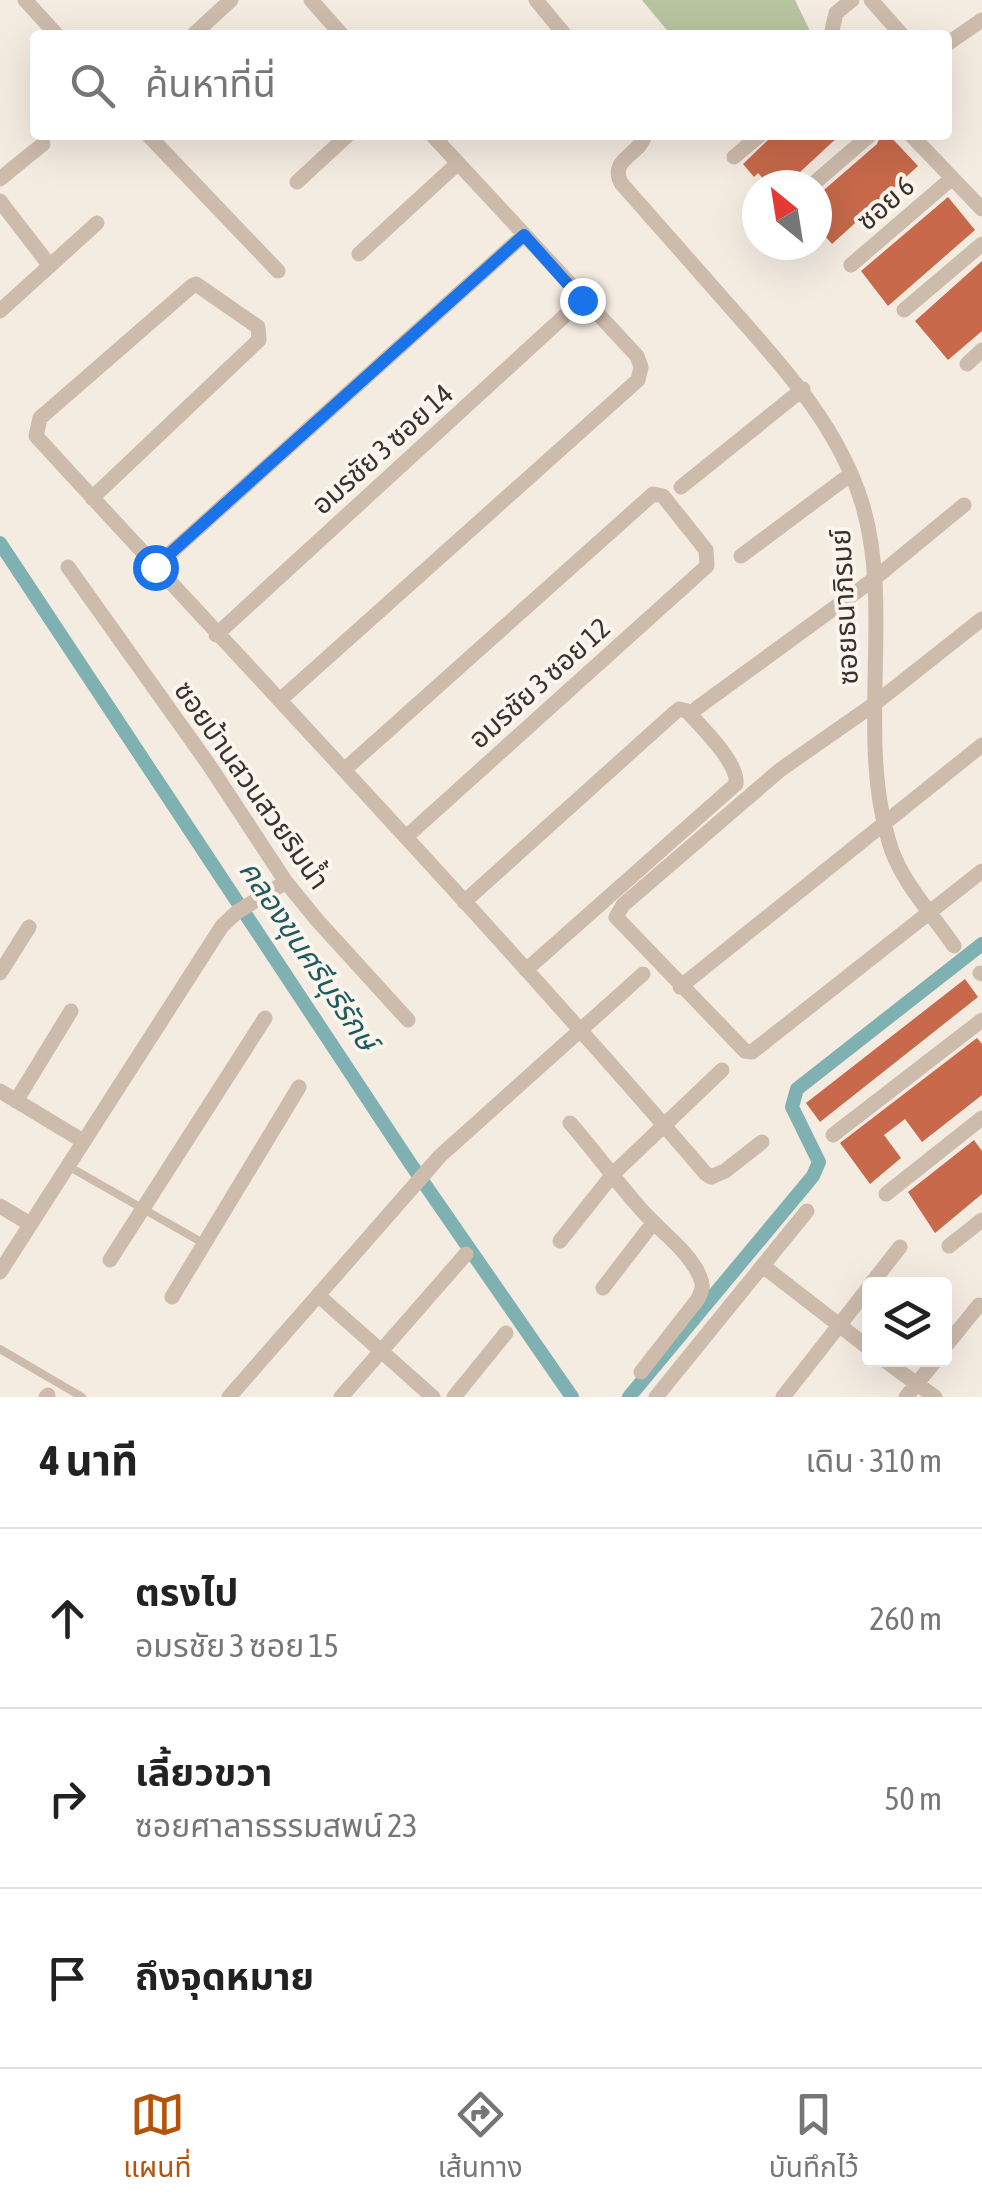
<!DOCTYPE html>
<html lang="th">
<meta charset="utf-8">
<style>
:root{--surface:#fff;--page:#f2f2f2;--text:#222;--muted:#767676;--line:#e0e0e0;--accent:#b45309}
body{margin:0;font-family:"Asap Condensed","Noto Sans Thai",sans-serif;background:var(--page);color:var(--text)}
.controls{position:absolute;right:30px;bottom:30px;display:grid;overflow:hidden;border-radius:10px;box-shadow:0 10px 40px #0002}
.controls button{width:90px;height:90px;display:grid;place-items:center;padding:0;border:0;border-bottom:2px solid var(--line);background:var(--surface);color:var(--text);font:50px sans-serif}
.compass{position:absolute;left:742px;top:170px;width:90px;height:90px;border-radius:50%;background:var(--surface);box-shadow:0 10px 40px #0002;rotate:330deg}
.stop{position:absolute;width:30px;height:30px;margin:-22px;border:8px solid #1a73e8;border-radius:50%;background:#fff}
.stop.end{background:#1a73e8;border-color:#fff;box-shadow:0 2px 10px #0008}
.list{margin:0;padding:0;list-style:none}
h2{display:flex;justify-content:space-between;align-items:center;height:130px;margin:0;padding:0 40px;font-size:42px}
h2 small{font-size:32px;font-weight:400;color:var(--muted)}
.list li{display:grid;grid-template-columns:65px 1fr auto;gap:30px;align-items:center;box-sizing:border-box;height:180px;padding:0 40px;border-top:2px solid var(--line)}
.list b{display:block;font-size:38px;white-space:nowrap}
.list p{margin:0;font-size:32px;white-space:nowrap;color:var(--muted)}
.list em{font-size:32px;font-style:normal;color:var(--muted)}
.icon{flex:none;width:55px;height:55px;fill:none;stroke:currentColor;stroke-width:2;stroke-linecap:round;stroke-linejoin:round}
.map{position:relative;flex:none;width:982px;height:1397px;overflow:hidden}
.search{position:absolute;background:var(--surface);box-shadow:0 10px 40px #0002;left:30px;right:30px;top:30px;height:110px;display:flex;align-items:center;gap:25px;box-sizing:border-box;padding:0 35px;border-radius:10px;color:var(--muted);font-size:38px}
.sheet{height:670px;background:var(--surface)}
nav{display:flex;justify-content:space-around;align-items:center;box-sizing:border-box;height:140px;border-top:2px solid var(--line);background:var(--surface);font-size:28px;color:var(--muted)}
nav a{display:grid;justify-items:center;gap:5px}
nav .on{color:var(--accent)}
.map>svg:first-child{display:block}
.green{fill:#b8c4a0}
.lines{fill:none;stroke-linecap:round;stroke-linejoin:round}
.canal{stroke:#7fb0b2;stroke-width:14}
.building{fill:#c8694b}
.service{stroke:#cdbbac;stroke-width:8}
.minor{stroke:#cdbbac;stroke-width:15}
.route{stroke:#1a73e8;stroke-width:12}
.labels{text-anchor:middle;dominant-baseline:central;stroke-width:8;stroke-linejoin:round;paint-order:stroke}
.street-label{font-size:28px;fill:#3b302b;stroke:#fbf5ee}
.water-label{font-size:30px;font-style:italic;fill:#1f5a5e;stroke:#fbf5ee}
</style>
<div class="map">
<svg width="982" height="1397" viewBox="0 0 982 1397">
<rect width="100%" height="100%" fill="#f4ebe1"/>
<path class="green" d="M 642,0 L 795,0 L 811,33 L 671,35 Z"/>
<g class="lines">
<path class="canal" d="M 0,543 L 410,1163 L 572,1397
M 629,1397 L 813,1176 L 819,1162 L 792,1107 L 797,1089 L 982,944"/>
</g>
<path class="building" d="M 773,135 L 800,135 L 804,139 L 809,135 L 840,135 L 786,185 L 769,185 L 758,173 L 754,177 L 743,164 Z
M 881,135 L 889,135 L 918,166 L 832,244 L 817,227 L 817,196 L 877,144 Z
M 948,197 L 975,230 L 888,306 L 861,271 Z
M 982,261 L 982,331 L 948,360 L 915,321 Z
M 965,979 L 978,997 L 820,1122 L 806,1103 Z
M 977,1038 L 982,1044 L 982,1095 L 922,1142 L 905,1119 L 884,1135 L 901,1158 L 870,1184 L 840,1143 Z
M 974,1140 L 982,1151 L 982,1194 L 935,1233 L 908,1192 Z"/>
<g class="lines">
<path class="service" d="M 68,1166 L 203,1243
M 0,1349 L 82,1397"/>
<path class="minor" d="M 25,0 L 57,35
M 311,0 L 342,35
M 536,0 L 565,35
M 871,0 L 902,35
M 193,35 L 231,0
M 831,35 L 836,13 L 852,0
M 947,44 L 982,20
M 148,135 L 278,271
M 645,135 C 639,156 609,159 621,183 C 658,225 695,267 732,309 C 784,368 838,426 862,503 C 895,612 854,740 892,851 C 905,886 933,915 954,946
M 911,135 L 982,209
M 734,157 L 760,135
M 0,179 L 43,144
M 297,182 L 348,135
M 812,185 L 870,135
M 0,201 L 50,266
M 359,254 L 457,164
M 851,265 L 951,179
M 904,310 L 982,244
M 0,311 L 97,223
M 967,364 L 982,350
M 681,487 L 803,389
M 92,498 L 259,340 L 258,327 L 196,284 L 192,286 L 40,418 L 36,436 C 260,681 490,922 706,1174 L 711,1177 L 725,1171 L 762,1142
M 741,556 L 851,474
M 68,567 L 207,762 L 286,882 L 317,920 L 408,1020
M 155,567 L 524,235
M 982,619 L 873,705 L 780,770 L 623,905 L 616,917 L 745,1051 L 752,1052 L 982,871
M 216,635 L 582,300
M 280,700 L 638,380 L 641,367 L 637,356 L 432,135
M 697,708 L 874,579 L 964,505
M 344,770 L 653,494 L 663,496 L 706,550 L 707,566 L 406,837
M 464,902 L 673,714 L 679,709 L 687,711 C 701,727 739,763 736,784 L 526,970
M 0,973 L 29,927
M 980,973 L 982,974
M 680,987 L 982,745
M 0,1091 L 83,1141
M 16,1101 L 71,1011
M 570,1123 C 594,1150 615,1180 639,1207 C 657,1229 689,1250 700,1277 C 704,1286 702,1290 698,1299 L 641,1372
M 833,1135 L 982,1020
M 886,1194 L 982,1118
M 0,1206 L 30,1224
M 560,1241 L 614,1173 L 722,1070
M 949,1246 L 982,1220
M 110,1260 L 265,1018
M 763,1266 L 870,1349
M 0,1272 L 222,926 L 237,912 L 286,882
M 871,1284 L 900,1247
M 603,1288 L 653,1223
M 319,1296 L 433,1397
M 172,1297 L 299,1087
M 944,1348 L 979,1305
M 884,1360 L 935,1397
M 46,1397 L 48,1395
M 229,1397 L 440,1156 L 643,974
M 341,1397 L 466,1254
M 454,1397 L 506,1333
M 656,1397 L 807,1211
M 783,1397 L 870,1286
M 906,1397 L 936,1360"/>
</g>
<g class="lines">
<path class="route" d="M 155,567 L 524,235 L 582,300"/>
</g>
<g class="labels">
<g class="street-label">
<text transform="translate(885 203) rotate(-41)">ซอย 6</text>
<text transform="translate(382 449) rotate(-42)">อมรชัย 3 ซอย 14</text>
<text transform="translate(844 607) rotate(-93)">ซอยธนาภิรมย์</text>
<text transform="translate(539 683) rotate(-42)">อมรชัย 3 ซอย 12</text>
<text transform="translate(252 785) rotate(55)">ซอยบ้านสวนสวยริมน้ำ</text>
</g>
<g class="water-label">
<text transform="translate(309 955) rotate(56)">คลองขุนศรีบุรีรักษ์</text>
</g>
</g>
</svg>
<div class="controls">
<button><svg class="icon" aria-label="layers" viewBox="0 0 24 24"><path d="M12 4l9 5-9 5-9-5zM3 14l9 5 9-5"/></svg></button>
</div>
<svg class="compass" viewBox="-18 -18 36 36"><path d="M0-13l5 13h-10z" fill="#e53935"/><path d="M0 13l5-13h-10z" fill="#767676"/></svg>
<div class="stop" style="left:155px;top:567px"></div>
<div class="stop end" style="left:582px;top:300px"></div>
<div class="search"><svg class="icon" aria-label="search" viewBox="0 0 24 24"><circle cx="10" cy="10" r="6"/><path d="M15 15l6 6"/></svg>ค้นหาที่นี่</div>
</div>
<section class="sheet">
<h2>4 นาที<small>เดิน · 310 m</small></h2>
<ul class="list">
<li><svg class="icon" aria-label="ahead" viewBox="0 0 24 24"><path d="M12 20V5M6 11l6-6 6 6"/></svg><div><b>ตรงไป</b><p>อมรชัย 3 ซอย 15</p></div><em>260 m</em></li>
<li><svg class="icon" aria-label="right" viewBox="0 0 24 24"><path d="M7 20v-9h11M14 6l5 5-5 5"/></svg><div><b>เลี้ยวขวา</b><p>ซอยศาลาธรรมสพน์ 23</p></div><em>50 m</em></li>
<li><svg class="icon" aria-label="arrive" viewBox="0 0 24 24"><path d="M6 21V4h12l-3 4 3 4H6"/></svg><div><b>ถึงจุดหมาย</b></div></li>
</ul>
</section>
<nav>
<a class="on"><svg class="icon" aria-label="map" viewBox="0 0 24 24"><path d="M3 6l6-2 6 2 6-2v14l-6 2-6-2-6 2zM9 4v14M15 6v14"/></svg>แผนที่</a>
<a><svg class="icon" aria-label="directions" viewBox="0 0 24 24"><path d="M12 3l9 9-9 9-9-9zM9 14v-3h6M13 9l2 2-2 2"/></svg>เส้นทาง</a>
<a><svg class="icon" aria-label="saved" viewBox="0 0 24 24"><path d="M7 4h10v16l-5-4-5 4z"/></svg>บันทึกไว้</a>
</nav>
